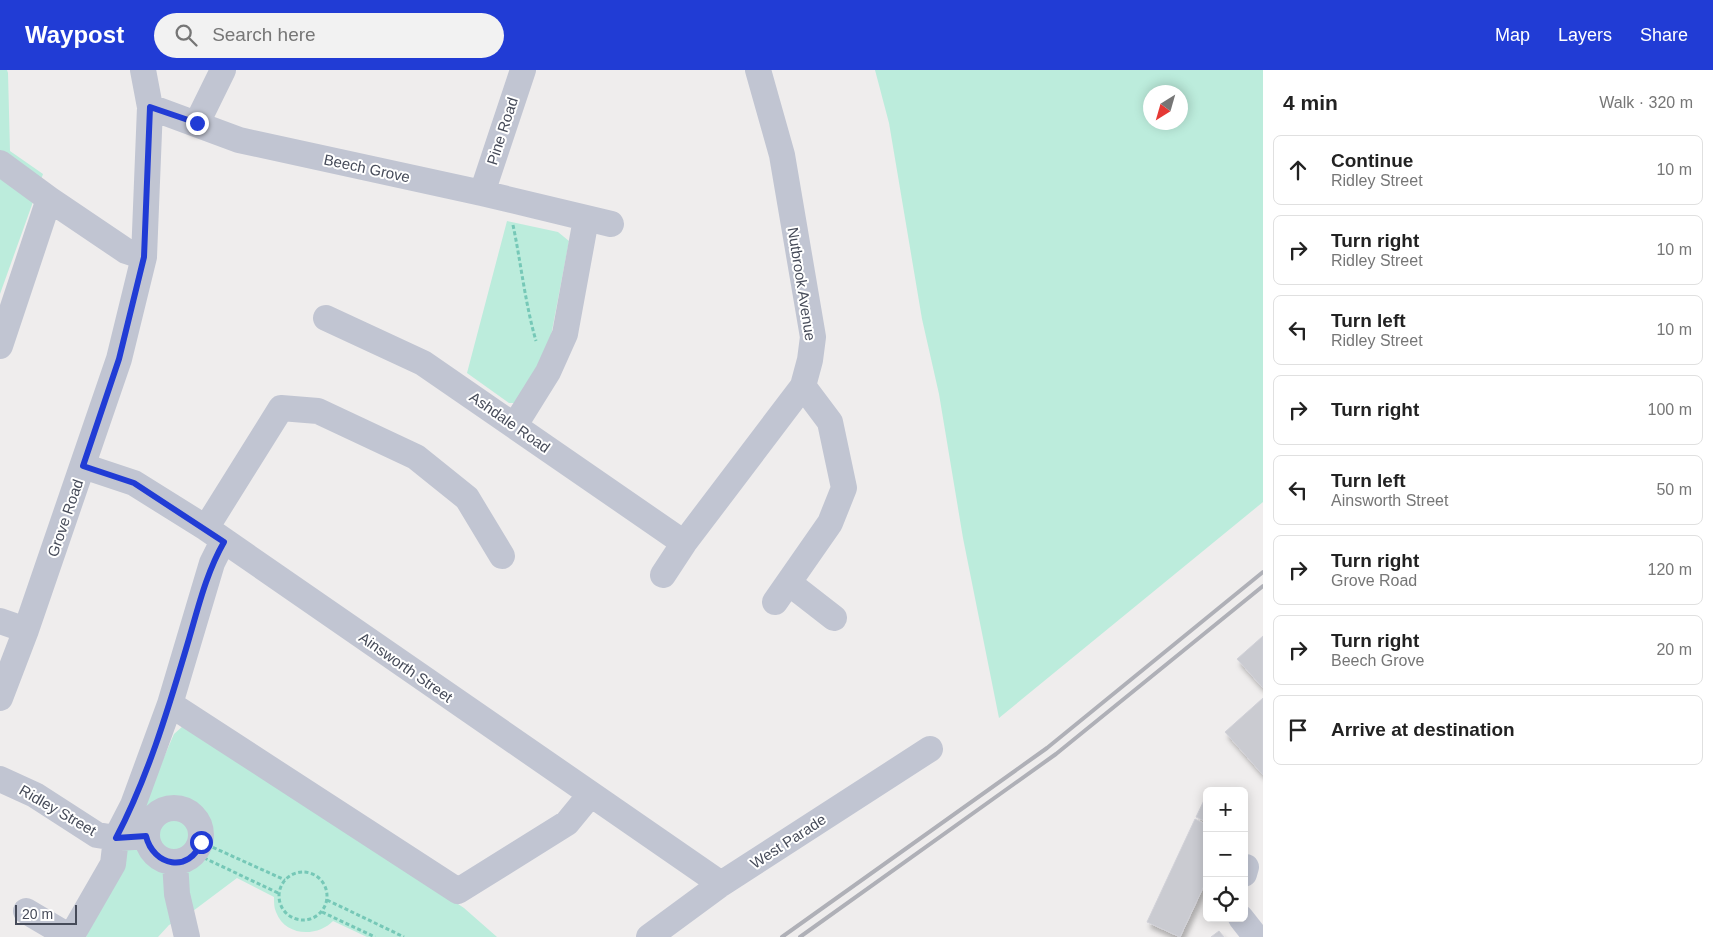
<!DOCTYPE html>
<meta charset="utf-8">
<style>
:root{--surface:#fff;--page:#f2f2f2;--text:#222;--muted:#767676;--line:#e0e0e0;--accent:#213cd5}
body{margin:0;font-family:Helvetica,sans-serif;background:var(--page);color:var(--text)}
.controls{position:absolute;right:15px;bottom:15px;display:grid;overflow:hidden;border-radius:8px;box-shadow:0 2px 12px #0003}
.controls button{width:45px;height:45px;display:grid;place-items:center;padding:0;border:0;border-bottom:1px solid var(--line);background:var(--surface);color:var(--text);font:25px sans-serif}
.compass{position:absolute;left:1143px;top:15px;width:45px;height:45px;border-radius:50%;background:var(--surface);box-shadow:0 2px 12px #0003;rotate:217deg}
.scale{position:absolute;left:15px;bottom:12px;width:62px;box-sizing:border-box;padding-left:5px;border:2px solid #464b59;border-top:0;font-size:14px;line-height:18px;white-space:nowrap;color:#464b59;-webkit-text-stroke:4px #fff;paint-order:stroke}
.stop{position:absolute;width:15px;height:15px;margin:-11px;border:4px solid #213cd5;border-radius:50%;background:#fff}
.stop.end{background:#213cd5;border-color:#fff;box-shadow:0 1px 5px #0008}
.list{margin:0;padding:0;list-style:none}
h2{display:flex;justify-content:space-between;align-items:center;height:65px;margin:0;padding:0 20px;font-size:21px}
h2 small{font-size:16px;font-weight:400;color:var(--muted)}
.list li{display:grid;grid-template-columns:32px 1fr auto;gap:15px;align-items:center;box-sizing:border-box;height:70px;margin:0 10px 10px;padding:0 10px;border:1px solid var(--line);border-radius:8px}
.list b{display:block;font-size:19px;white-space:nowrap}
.list p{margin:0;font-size:16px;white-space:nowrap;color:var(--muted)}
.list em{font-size:16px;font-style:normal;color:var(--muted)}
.icon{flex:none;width:28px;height:28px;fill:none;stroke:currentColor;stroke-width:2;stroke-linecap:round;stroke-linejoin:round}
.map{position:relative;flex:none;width:1263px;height:867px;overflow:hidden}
header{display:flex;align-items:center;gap:30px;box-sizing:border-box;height:70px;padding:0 25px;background:var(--accent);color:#fff}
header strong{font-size:24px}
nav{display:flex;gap:28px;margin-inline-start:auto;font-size:18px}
.search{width:350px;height:45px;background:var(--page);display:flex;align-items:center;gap:12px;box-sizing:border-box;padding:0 18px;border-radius:28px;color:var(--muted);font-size:19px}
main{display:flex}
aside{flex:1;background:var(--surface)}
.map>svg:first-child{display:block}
.green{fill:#bcecdc;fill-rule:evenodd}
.building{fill:#cacbd1;stroke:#d1d1d8;filter:url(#shadow)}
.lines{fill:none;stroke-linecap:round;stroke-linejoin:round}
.path{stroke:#76c8b7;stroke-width:3;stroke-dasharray:4 2.5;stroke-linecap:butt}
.minor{stroke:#c1c5d2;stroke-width:26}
.rail{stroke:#afb0b7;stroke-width:4}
.route{stroke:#213cd5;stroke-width:6}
.labels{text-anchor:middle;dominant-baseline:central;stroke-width:4;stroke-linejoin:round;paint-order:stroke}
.street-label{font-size:15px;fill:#464b59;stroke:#fff}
</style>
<header>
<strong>Waypost</strong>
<div class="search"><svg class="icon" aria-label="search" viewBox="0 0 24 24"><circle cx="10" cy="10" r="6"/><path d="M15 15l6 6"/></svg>Search here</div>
<nav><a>Map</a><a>Layers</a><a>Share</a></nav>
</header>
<main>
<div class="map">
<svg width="1263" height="867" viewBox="0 0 1263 867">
<defs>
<filter id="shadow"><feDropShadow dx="3" dy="5.5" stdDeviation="2.5" flood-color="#0004"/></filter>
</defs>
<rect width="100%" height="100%" fill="#efeded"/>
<path class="green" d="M 0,0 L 7,0 L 8,3 L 10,81 L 43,104 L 0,224 Z
M 875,0 L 1263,0 L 1263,432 L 999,648 L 963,468 L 939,324 L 922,249 L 889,53 ZM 1180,22 L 1180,52 L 1150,52 L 1150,22 Z
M 507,151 L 558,162 L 569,171 L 551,266 L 544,291 L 514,333 L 509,333 L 467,303 Z
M 183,656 L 193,656 L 464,838 L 497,867 L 367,867 L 333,851 C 318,867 285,867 276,842 C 274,838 274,832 274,827 L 237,808 L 193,841 L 169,855 L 158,867 L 86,867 L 174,664 Z"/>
<path class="building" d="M 1263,566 L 1263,618 L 1237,589 Z
M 1263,628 L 1263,705 L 1225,662 Z
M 1207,724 L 1207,752 L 1196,747 Z
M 1195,749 L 1207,755 L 1207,809 L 1180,867 L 1147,852 Z
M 1219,861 L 1224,867 L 1211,867 Z"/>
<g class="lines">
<path class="path" d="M 513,155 C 521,193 525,233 536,271
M 201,772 L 285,810
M 198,785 L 278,823
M279 826a24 24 0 1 1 48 0a24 24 0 1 1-48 0Z
M 327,830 L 404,867
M 322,842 L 375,867"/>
<path class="minor" d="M 150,37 L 239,70 L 482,123 L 611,154
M 197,53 L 223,0
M 0,93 L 49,129 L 0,276
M 482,123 L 523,0
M 49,129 L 126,181 L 144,187
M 326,248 L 423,293 L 684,473
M 515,355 L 548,302 L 565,264 L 586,149
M 83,396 L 134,413 L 206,458 L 721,814
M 206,458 L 281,338 L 318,341 L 416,387 L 467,428 L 502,486
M 663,505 L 684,473 L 803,316 L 810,290 L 813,267 L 782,85 L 758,0
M 789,513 L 834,548
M 775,532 L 830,453 L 844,418 L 830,352 L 803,316
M 0,551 L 26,560
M 0,628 L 26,560 L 119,289 L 144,187 L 150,37 L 143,0
M 170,634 L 458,821 L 567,753 L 590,725
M 0,709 L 35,725 L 97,765 L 116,768 L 134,767
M147 765a27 27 0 1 1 54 0a27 27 0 1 1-54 0Z
M 175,792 L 177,824 L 187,867
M 1244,804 L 1246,797
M 26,841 L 70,867
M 1241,848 L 1256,867
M 71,867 L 113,794 L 116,768 L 133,735 L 170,634 L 212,493 L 223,471
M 649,867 L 721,814 L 930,679"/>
<path class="rail" d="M 782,867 L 1047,678 L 1263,502
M 800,867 L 1056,684 L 1263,516"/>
</g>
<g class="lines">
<path class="route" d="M 197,53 L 150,37 L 144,187 L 119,289 L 83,396 L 134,413 L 224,472 C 205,505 197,543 186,579 C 167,643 147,709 116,768 L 146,766 C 153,796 190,804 201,772"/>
</g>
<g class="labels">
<g class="street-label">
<text transform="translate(502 61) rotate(-72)">Pine Road</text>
<text transform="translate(367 98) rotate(12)">Beech Grove</text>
<text transform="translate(802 214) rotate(81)">Nutbrook Avenue</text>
<text transform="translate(510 352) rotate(35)">Ashdale Road</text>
<text transform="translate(65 448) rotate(-71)">Grove Road</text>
<text transform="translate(406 597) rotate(35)">Ainsworth Street</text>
<text transform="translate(58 740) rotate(30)">Ridley Street</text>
<text transform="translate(788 771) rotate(-33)">West Parade</text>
</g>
</g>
</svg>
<div class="controls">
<button>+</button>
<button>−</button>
<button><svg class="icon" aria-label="locate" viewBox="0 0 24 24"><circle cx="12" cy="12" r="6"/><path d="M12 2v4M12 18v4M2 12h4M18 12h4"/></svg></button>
</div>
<svg class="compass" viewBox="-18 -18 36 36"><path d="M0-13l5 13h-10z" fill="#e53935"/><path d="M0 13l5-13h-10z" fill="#767676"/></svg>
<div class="scale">20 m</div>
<div class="stop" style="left:201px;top:772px"></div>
<div class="stop end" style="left:197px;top:53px"></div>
</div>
<aside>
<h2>4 min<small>Walk · 320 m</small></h2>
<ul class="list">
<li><svg class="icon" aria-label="ahead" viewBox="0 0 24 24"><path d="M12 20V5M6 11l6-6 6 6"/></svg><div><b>Continue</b><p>Ridley Street</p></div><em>10 m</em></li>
<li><svg class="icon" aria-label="right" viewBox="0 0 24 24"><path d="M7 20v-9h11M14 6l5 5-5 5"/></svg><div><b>Turn right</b><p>Ridley Street</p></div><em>10 m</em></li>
<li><svg class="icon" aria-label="left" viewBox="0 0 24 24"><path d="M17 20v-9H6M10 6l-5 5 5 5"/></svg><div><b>Turn left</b><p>Ridley Street</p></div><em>10 m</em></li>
<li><svg class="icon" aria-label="right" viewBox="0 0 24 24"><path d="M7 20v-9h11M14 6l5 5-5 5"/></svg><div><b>Turn right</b></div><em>100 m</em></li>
<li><svg class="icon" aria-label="left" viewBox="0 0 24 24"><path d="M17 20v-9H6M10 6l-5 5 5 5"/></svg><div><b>Turn left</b><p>Ainsworth Street</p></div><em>50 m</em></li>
<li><svg class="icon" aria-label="right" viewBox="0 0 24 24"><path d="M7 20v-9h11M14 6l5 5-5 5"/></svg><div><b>Turn right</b><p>Grove Road</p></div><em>120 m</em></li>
<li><svg class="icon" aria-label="right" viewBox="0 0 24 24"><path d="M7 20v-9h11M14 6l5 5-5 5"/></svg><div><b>Turn right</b><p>Beech Grove</p></div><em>20 m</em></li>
<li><svg class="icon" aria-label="arrive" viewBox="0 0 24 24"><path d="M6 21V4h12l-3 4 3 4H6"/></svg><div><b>Arrive at destination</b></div></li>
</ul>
</aside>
</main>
